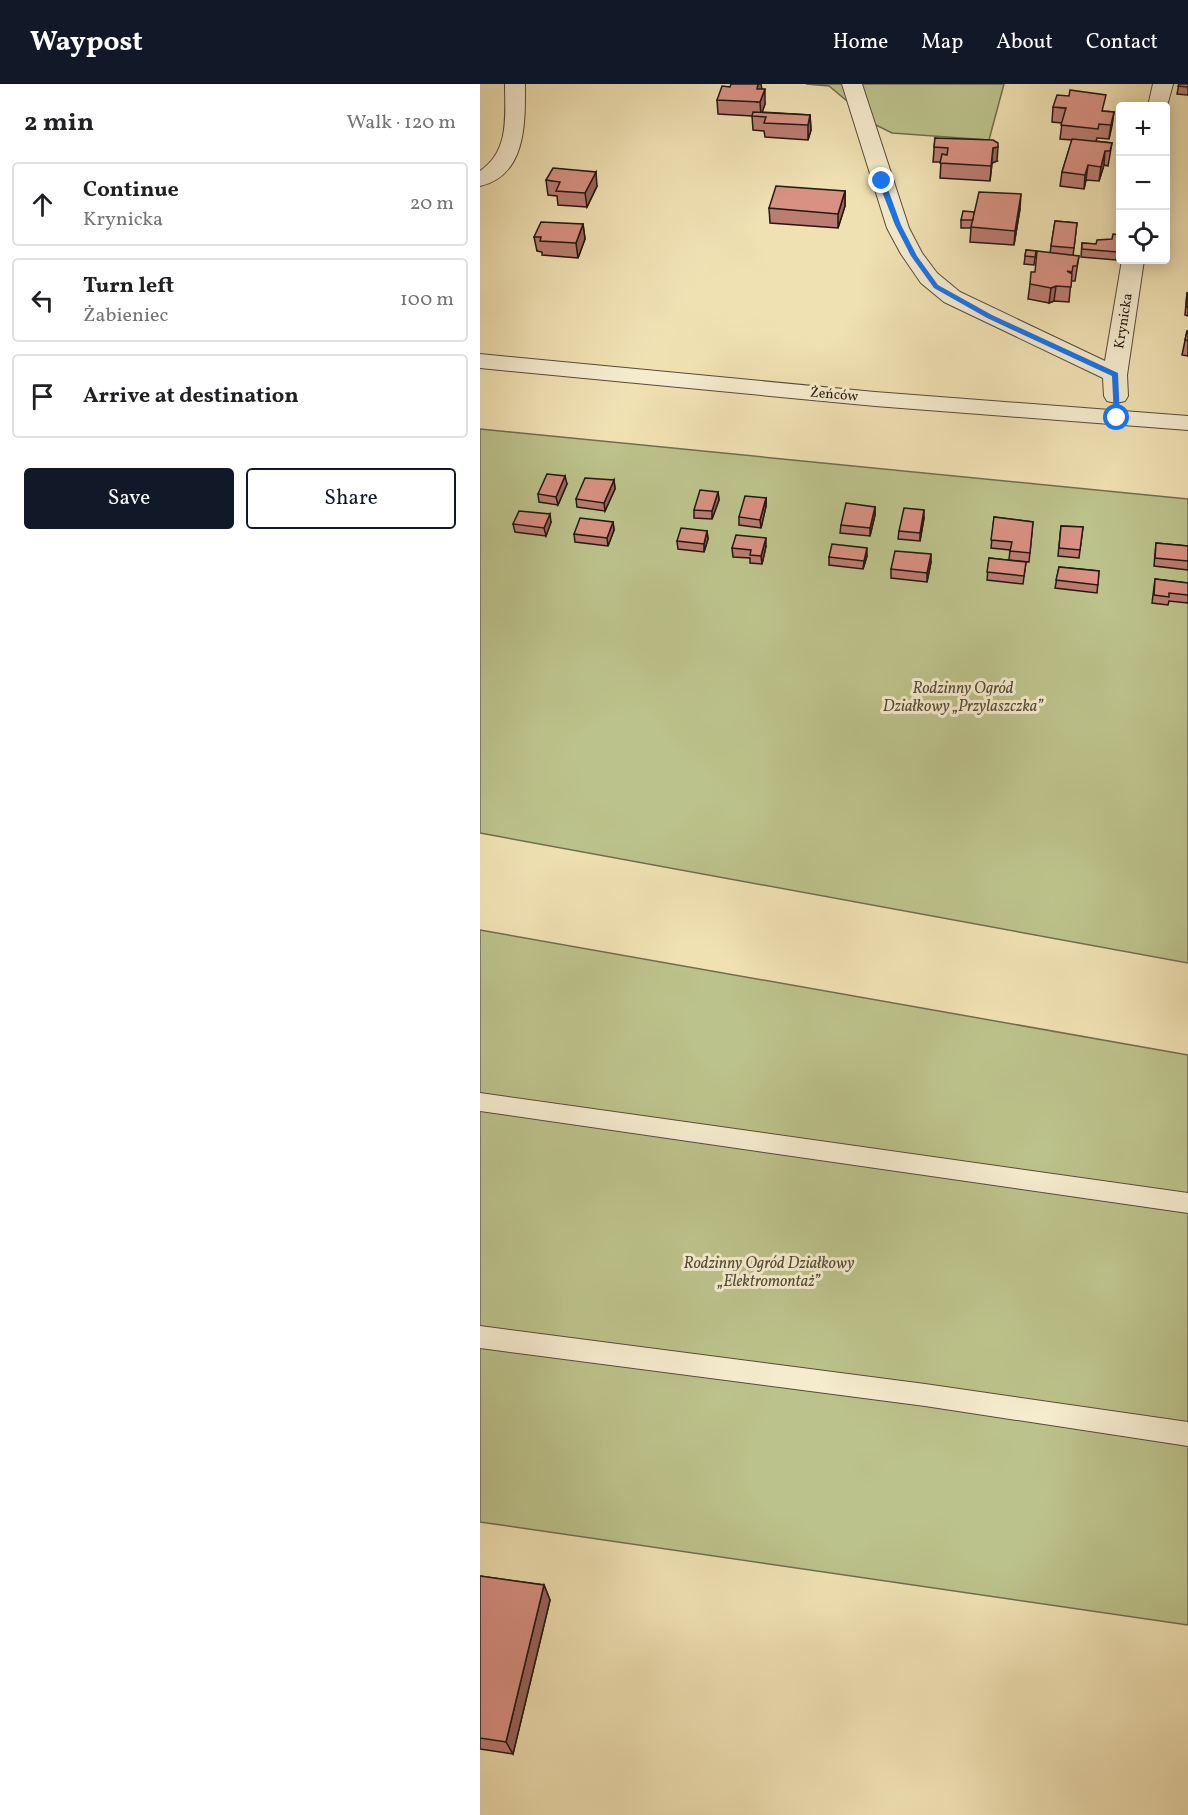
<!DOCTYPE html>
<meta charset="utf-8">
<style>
:root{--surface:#fff;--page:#f6f6f6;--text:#202124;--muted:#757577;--line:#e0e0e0;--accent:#111827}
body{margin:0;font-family:Vollkorn,serif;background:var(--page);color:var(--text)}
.controls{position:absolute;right:18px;top:18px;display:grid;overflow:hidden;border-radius:6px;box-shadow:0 3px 15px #0003}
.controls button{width:54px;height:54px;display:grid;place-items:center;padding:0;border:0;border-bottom:2px solid var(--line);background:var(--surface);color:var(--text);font:30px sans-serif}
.stop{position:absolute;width:18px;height:18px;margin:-14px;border:4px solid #1a73e8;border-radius:50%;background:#fff}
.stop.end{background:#1a73e8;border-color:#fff;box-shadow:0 2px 6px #0008}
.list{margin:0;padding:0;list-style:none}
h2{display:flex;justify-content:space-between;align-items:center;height:78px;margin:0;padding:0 24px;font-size:26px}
h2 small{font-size:20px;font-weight:400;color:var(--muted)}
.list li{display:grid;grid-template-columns:39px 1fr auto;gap:18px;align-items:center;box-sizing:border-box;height:84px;margin:0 12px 12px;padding:0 12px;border:2px solid var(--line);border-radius:6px}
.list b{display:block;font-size:22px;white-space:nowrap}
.list p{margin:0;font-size:20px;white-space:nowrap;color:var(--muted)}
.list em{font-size:20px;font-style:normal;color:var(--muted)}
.actions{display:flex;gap:12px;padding:18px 24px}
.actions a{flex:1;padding:14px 0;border:2px solid var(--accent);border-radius:6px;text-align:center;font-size:21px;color:var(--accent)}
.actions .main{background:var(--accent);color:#fff}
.icon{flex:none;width:33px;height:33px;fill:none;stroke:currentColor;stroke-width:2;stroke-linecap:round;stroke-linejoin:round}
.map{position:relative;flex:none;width:708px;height:1731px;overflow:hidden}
header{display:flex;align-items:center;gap:36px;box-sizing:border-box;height:84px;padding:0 30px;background:var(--accent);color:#fff}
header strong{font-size:28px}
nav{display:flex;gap:33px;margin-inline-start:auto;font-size:21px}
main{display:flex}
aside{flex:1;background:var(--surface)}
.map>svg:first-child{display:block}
.green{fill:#bcc28b;stroke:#706d4e;stroke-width:1.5}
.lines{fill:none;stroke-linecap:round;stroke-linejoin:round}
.service-casing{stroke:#584a39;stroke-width:2}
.minor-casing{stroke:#584a39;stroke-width:2}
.service{fill:#f5ecce;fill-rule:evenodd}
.minor{fill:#f5ecce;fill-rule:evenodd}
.wall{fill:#ba7d71;stroke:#251810;stroke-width:1.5}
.shaded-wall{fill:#97665c;stroke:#251810;stroke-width:1.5}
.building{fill:#d89183;stroke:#251810;stroke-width:1.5}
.route{fill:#1a73e8}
.labels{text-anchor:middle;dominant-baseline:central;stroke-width:6;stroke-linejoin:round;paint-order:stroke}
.far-street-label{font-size:14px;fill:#251810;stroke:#f5ecce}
.park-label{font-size:16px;font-style:italic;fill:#524b35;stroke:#f5ecce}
</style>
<header>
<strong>Waypost</strong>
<nav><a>Home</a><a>Map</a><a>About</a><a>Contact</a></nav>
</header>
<main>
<aside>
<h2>2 min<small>Walk · 120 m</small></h2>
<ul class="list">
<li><svg class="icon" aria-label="ahead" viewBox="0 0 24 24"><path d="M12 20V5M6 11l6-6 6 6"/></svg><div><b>Continue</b><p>Krynicka</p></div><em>20 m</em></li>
<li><svg class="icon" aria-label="left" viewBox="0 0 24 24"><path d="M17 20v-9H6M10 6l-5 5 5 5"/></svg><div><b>Turn left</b><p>Żabieniec</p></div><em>100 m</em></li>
<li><svg class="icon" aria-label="arrive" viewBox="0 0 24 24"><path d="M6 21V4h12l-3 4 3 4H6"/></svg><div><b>Arrive at destination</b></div></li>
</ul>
<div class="actions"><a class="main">Save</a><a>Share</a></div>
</aside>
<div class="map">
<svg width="708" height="1731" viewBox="0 0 708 1731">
<rect width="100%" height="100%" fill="#f0e1b3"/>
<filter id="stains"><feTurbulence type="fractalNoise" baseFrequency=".00333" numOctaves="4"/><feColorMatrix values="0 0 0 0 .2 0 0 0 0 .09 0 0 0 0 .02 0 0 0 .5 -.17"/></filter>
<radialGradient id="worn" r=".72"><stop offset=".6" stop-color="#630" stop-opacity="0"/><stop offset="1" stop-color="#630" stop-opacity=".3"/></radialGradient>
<path class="green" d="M 326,0 L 524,0 L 509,56 L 412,49 L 396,41 L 349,2 Z
M 0,345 L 708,415 L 708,879 L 0,749 Z
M 0,846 L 708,971 L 708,1541 L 0,1438 Z"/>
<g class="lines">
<g class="service-casing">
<path id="service" d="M 0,1009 L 708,1109 L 708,1129 L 0,1027 Z
M 0,1242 L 445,1300 L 708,1338 L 708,1362 L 445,1322 L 0,1264 Z"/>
</g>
<g class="minor-casing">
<path id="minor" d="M 25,0 L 45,0 C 45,38 47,91 0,102 L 0,87 C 30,67 25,31 25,0 Z
M 362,0 L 382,0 L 429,144 L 442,169 L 457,189 L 480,208 L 625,277 L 642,176 L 664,176 L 647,291 L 648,312 L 645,317 L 636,319 L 627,317 L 624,312 L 623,294 L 464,218 L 441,199 L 421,170 L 407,144 Z
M 673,0 L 693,0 L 686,26 L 686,22 L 668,22 Z
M 0,270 L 395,308 L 708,332 L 708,346 L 395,322 L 0,284 Z"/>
</g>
<use href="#service" class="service"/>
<use href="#minor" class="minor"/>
</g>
<path class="wall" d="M 699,0 L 708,0 L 708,11 L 697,10 Z
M 282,5 L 285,20 L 282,28 L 330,31 L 331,46 L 328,56 L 285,53 L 284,47 L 273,46 L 272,32 L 238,30 L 237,16 Z
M 573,23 L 634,28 L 629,55 L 617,54 L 616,57 L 632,59 L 628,82 L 624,81 L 619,97 L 606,96 L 604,105 L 580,102 L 582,88 L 592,56 L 580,55 L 582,39 L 572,38 Z
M 455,54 L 517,77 L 512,79 L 510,97 L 460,94 L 461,78 L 453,78 Z
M 66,96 L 117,102 L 107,123 L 78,121 L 77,112 L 68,111 Z
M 365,107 L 365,122 L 358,144 L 290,139 L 289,124 Z
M 540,125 L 534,161 L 490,158 L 491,144 L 481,144 L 481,136 L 494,128 Z
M 575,137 L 597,139 L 593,172 L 599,172 L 595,197 L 591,197 L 589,218 L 574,217 L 569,219 L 548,215 L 550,200 L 555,188 L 570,169 Z
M 103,140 L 105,155 L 98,174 L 62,171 L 62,168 L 57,167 L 54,153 Z
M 602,159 L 616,160 L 640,159 L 636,176 L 601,173 Z
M 546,166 L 556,167 L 554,181 L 544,180 Z
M 707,209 L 708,209 L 708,232 L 705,231 Z
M 707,247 L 708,247 L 708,272 L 702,271 Z
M 134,396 L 135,405 L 125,427 L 97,423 L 96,415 Z
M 87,400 L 78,421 L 59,418 L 58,410 Z
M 238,408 L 239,416 L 232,435 L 214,434 L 214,426 Z
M 286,414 L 286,422 L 281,444 L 259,441 L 259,433 Z
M 395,423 L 395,431 L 390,452 L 360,449 L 361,441 Z
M 514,433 L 553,438 L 549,478 L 529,476 L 530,466 L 511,464 Z
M 444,434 L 440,457 L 418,455 L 419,447 Z
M 71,438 L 66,452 L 35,448 L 33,440 Z
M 133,438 L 134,446 L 128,462 L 95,458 L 94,450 Z
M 581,442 L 603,443 L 599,474 L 578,472 Z
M 227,447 L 228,455 L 224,468 L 198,465 L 197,457 Z
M 676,459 L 708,462 L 708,486 L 674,482 Z
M 286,462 L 282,480 L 270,479 L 270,474 L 253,473 L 252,464 Z
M 387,472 L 383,485 L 349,481 L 349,473 Z
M 509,474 L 546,478 L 543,500 L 507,496 Z
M 451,478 L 447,498 L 411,494 L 411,485 Z
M 579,483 L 619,487 L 617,509 L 575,504 Z
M 675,495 L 708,499 L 708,519 L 689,517 L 688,521 L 672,519 Z
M 0,1492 L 64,1501 L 70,1516 L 33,1670 L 0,1665 Z"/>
<path class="shaded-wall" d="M 278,0 L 281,0 L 282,6 L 277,19 L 277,5 Z
M 285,5 L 285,20 L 281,32 L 280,18 Z
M 634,28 L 632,42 L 629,55 L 631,41 Z
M 330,31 L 331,46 L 328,56 L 328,41 Z
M 518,63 L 517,77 L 512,79 L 510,97 L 513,64 Z
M 625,67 L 624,81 L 619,97 L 621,83 Z
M 608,81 L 606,96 L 604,105 L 605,91 Z
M 116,88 L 117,102 L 107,123 L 105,109 Z
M 365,107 L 365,122 L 358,144 L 358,130 Z
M 541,110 L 540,125 L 534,161 L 535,147 Z
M 103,140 L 105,155 L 98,174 L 96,159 Z
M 576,202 L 574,217 L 569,219 L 571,204 Z
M 85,392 L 87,400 L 78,421 L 76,413 Z
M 134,396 L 135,405 L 125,427 L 124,419 Z
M 238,408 L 239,416 L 232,435 L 232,427 Z
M 286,414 L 286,422 L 281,444 L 280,436 Z
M 395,423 L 395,431 L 390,452 L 390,444 Z
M 444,426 L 444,434 L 440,457 L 440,449 Z
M 70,430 L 71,438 L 66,452 L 64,444 Z
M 133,438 L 134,446 L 128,462 L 127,454 Z
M 227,447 L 228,455 L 224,468 L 224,460 Z
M 286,454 L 286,462 L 282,480 L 281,472 Z
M 387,464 L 387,472 L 383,485 L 384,477 Z
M 451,470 L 451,478 L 447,498 L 447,489 Z
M 64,1501 L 70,1516 L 33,1670 L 26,1658 Z"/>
<path class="building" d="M 251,0 L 278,0 L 277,5 L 285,5 L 280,18 L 237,16 L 242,2 L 250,3 Z
M 699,0 L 708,0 L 708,3 L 698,2 Z
M 590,6 L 626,11 L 622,27 L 634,28 L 631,41 L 619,40 L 618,45 L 581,41 L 586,24 L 573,23 L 577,11 L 589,12 Z
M 273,28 L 330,31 L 328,41 L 284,39 L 286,33 L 272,32 Z
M 455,54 L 513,56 L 518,59 L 518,63 L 513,64 L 511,82 L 460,79 L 462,70 L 467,71 L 468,64 L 454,63 Z
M 592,55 L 632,59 L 630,67 L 625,67 L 621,83 L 608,81 L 605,91 L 582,88 Z
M 73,84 L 116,88 L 105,109 L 76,107 L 80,98 L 66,96 Z
M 296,102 L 365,107 L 358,130 L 289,124 Z
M 499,108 L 541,110 L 535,147 L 491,143 Z
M 483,127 L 494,128 L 493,136 L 481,136 Z
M 575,137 L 597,139 L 594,164 L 571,162 Z
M 61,138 L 103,140 L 96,159 L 60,157 L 61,153 L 54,153 Z
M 633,150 L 640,151 L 637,168 L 602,165 L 602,159 L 616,160 L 617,156 L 632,155 Z
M 546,166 L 556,167 L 555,173 L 545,172 Z
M 557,167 L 599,172 L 597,182 L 593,182 L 592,188 L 587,187 L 592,190 L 591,203 L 576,202 L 571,204 L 550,200 L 551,188 L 555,188 Z
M 707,209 L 708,209 L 708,223 L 706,223 Z
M 707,247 L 708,247 L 708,256 L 705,256 Z
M 67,390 L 85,392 L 76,413 L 58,410 Z
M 105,394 L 134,396 L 124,419 L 96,415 Z
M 220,406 L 238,408 L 232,427 L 214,426 Z
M 265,412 L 286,414 L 280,436 L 259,433 Z
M 366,419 L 395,423 L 390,444 L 361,441 Z
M 424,424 L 444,426 L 440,449 L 419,447 Z
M 39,427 L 70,430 L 64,444 L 33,440 Z
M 514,433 L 553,438 L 550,469 L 530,467 L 532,458 L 511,456 Z
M 100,434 L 133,438 L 127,454 L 94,450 Z
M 581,442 L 603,443 L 600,466 L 579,464 Z
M 201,444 L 227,447 L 224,460 L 197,457 Z
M 256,451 L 286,454 L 281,472 L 270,471 L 271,466 L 252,464 Z
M 676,459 L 708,462 L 708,477 L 675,474 Z
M 352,460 L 387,464 L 384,477 L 349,473 Z
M 415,467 L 451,470 L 447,489 L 411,485 Z
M 509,474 L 546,478 L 544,492 L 507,488 Z
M 579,483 L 619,487 L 618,501 L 576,496 Z
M 675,495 L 708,499 L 708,511 L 689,509 L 689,513 L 674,511 Z
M 0,1492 L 64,1501 L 26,1658 L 0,1654 Z"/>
<path class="route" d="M 402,95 L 405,97 L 421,141 L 437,172 L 458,201 L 512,231 L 638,289 L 640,336 L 634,334 L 632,292 L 507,234 L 454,204 L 431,172 L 415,141 L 398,97 Z"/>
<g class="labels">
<g class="far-street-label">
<text transform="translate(644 237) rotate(-81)">Krynicka</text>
<text transform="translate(354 311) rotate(5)">Żeńców</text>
</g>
<g class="park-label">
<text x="483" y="605">Rodzinny Ogród<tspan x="483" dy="18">Działkowy „Przylaszczka”</tspan></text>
<text x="289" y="1180">Rodzinny Ogród Działkowy<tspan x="289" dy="18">„Elektromontaż”</tspan></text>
</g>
</g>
<rect width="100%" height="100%" filter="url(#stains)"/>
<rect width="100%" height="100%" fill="url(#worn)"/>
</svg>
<div class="controls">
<button>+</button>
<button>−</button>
<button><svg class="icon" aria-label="locate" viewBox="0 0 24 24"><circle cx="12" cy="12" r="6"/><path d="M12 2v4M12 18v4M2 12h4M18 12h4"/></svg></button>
</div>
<div class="stop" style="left:637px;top:334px"></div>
<div class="stop end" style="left:402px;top:97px"></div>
</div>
</main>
